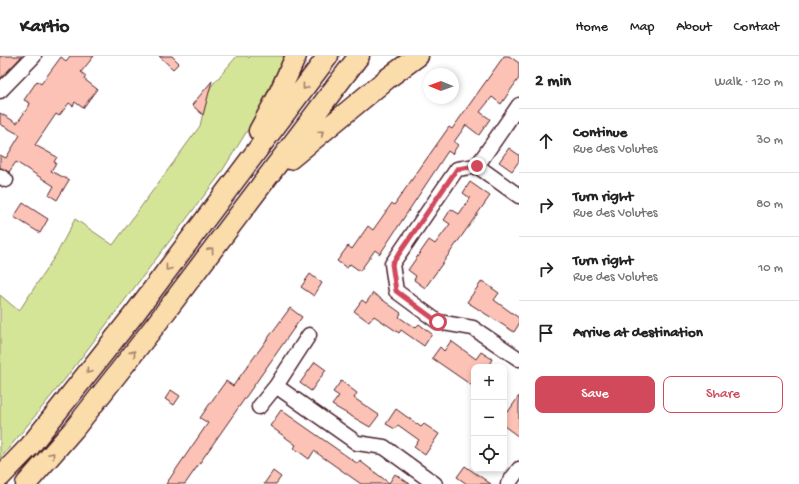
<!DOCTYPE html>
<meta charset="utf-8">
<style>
:root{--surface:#fff;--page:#f2f2f2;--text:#222;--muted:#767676;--line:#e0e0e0;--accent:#d1495b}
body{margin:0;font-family:"Gochi Hand",sans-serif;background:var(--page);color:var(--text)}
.controls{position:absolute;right:12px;bottom:12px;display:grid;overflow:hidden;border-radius:8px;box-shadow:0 2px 6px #0003}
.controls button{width:36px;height:36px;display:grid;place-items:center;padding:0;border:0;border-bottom:1px solid var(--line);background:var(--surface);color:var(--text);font:20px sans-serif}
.compass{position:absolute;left:423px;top:12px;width:36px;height:36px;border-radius:50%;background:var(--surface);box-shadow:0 2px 6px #0003;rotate:271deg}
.stop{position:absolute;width:12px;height:12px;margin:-9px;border:3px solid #d1495b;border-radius:50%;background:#fff}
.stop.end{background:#d1495b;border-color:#fff;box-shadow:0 1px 4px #0008}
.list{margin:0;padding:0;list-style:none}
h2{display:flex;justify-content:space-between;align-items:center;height:52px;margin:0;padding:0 16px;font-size:17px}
h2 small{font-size:13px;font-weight:400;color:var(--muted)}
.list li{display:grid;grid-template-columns:26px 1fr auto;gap:12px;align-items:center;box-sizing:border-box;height:64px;padding:0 16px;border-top:1px solid var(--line)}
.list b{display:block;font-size:15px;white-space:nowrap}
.list p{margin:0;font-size:13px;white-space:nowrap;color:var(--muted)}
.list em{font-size:13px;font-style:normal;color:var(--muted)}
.actions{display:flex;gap:8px;padding:12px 16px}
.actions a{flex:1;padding:9px 0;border:1px solid var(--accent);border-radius:8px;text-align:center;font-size:14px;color:var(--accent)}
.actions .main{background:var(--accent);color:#fff}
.icon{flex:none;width:22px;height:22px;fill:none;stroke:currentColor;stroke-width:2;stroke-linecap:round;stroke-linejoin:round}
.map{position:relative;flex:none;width:519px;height:428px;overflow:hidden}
header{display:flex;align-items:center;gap:24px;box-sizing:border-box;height:56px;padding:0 20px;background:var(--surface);border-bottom:1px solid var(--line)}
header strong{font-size:19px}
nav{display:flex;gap:22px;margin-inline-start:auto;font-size:14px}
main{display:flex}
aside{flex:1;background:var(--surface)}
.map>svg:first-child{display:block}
.green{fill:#d5e598;stroke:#908262}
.building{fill:#fcc2b5;stroke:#4a1f2b}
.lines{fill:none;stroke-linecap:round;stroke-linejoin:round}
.minor-casing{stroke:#4a1f2b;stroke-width:17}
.highway-casing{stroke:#4a1f2b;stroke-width:23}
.minor{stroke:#fff;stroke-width:14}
.highway{stroke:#fbdcab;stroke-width:20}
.oneway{stroke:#a27e6b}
.route{stroke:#d1495b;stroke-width:5}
</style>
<header>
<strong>Kartio</strong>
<nav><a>Home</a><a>Map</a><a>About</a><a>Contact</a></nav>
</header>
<main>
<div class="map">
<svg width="519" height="428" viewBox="0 0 519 428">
<rect width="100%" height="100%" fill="#fff"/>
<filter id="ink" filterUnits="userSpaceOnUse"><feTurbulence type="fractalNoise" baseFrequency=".025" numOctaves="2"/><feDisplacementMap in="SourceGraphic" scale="8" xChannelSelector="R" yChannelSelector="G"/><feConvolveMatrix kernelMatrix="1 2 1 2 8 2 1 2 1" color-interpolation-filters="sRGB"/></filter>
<g filter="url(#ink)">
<path class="green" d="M 237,0 L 247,0 L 249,2 L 250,0 L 285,0 L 252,67 L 219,120 L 65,323 L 0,403 L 0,239 L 19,255 L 57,197 L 75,163 L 113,189 L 200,70 L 208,34 Z"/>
<path class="building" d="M 0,0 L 22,0 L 0,23 Z
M 70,0 L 94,0 L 81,16 L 86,20 L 84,23 L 97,33 L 83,52 L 75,46 L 73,50 L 69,47 L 59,60 L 56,58 L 35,89 L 57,101 L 54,106 L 56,107 L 51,115 L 69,124 L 57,144 L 49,139 L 54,130 L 16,106 L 9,116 L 0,112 L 0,99 L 6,102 L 20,79 L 0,68 L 0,57 L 17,67 L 29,50 L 30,47 L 24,44 L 37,25 L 41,28 L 61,1 L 66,5 Z
M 159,0 L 172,0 L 179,7 L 173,13 Z
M 504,0 L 509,0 L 519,7 L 519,22 L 501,48 L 492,41 L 480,56 L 490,63 L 479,79 L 466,69 L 454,86 L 458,89 L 452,98 L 448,95 L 380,198 L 375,194 L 360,215 L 350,208 L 347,212 L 337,205 L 348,190 L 352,193 L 368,170 L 373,174 L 392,147 L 394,149 L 449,71 L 452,73 Z
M 212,25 L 203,59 L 192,49 Z
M 509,92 L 519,99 L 519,105 L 512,115 L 499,106 Z
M 470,126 L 490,140 L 425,232 L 414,224 L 416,220 L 408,214 L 429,184 L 435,188 L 450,168 L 444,164 L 451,153 L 459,158 L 470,142 L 463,137 Z
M 23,147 L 48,163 L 40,177 L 14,161 Z
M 310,218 L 322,227 L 314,240 L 301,231 Z
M 482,225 L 499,237 L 494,244 L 519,262 L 519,268 L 514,276 L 467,246 Z
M 373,237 L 401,257 L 399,261 L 415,272 L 419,268 L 432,278 L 424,290 L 401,274 L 399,277 L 374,260 L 369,266 L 354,255 L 362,244 L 366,247 Z
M 290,252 L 302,261 L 292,275 L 185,428 L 166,428 L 208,367 L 200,362 L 218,336 L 226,325 L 233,330 Z
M 451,285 L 476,303 L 481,296 L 492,303 L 488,311 L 474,311 L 474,331 L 432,302 L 440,291 L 444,295 Z
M 315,306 L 326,314 L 311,335 L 300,327 Z
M 341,325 L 357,337 L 354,342 L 379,359 L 370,371 L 332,349 L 339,340 L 333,336 Z
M 171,334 L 180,340 L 174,349 L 165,343 Z
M 519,340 L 519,381 L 504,370 L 504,353 L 508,356 Z
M 396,353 L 421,371 L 424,368 L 439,378 L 425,399 L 414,391 L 419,384 L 398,369 L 395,373 L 386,368 Z
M 281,354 L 358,408 L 360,405 L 389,427 L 395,418 L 410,428 L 361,428 L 314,395 L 309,403 L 294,392 L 296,389 L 270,370 Z
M 465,410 L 491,428 L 467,428 L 457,421 Z
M 273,415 L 281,421 L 276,428 L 264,428 Z"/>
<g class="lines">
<g class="minor-casing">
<path id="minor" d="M 0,35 L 34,0
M 477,110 L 519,49
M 0,120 L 6,124
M 519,140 L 477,110 L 457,113 L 392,208 L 396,235 L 438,266 L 473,272 L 519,303
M 276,330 L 357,387 L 384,391 L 435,428
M 259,351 L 276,330 L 309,279
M 508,428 L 519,413"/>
</g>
<g class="highway-casing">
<path id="highway" d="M 259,75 L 277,42 L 296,0
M 290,103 L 388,22 L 418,0
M 0,421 L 30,390 L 135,257 L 328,0
M 26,428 L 74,373 L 154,271 L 359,0"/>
</g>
<use href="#minor" class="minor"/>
<use href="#highway" class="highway"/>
</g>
<defs><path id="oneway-chevron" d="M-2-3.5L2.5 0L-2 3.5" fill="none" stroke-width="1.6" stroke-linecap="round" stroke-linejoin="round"/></defs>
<g class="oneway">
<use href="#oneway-chevron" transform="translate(305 31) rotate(127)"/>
<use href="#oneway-chevron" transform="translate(321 77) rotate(-40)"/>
<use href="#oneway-chevron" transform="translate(211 194) rotate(-53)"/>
<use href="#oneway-chevron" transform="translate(168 212) rotate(127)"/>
<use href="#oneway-chevron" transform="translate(133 297) rotate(-52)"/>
<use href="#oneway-chevron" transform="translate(89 315) rotate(128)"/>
<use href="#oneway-chevron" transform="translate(52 399) rotate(-50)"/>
</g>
</g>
<g class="lines" filter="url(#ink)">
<path class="route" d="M 438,266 L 396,235 L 392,208 L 457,113 L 477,110"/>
</g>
</svg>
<div class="controls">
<button>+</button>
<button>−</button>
<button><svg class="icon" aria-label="locate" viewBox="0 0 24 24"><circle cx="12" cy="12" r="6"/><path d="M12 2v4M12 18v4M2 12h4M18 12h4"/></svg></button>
</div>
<svg class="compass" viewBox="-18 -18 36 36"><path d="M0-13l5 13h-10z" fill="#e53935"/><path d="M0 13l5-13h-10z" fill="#767676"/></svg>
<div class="stop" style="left:438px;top:266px"></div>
<div class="stop end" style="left:477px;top:110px"></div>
</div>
<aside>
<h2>2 min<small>Walk · 120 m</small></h2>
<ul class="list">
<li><svg class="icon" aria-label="ahead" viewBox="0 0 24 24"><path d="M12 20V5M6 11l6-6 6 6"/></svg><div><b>Continue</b><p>Rue des Volutes</p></div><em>30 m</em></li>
<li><svg class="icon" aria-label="right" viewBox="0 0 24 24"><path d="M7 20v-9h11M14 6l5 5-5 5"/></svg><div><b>Turn right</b><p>Rue des Volutes</p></div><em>80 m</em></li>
<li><svg class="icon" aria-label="right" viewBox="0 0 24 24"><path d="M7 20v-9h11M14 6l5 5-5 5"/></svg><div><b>Turn right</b><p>Rue des Volutes</p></div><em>10 m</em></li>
<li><svg class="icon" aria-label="arrive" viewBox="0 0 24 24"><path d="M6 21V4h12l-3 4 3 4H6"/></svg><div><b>Arrive at destination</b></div></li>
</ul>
<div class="actions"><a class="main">Save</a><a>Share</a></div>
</aside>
</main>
